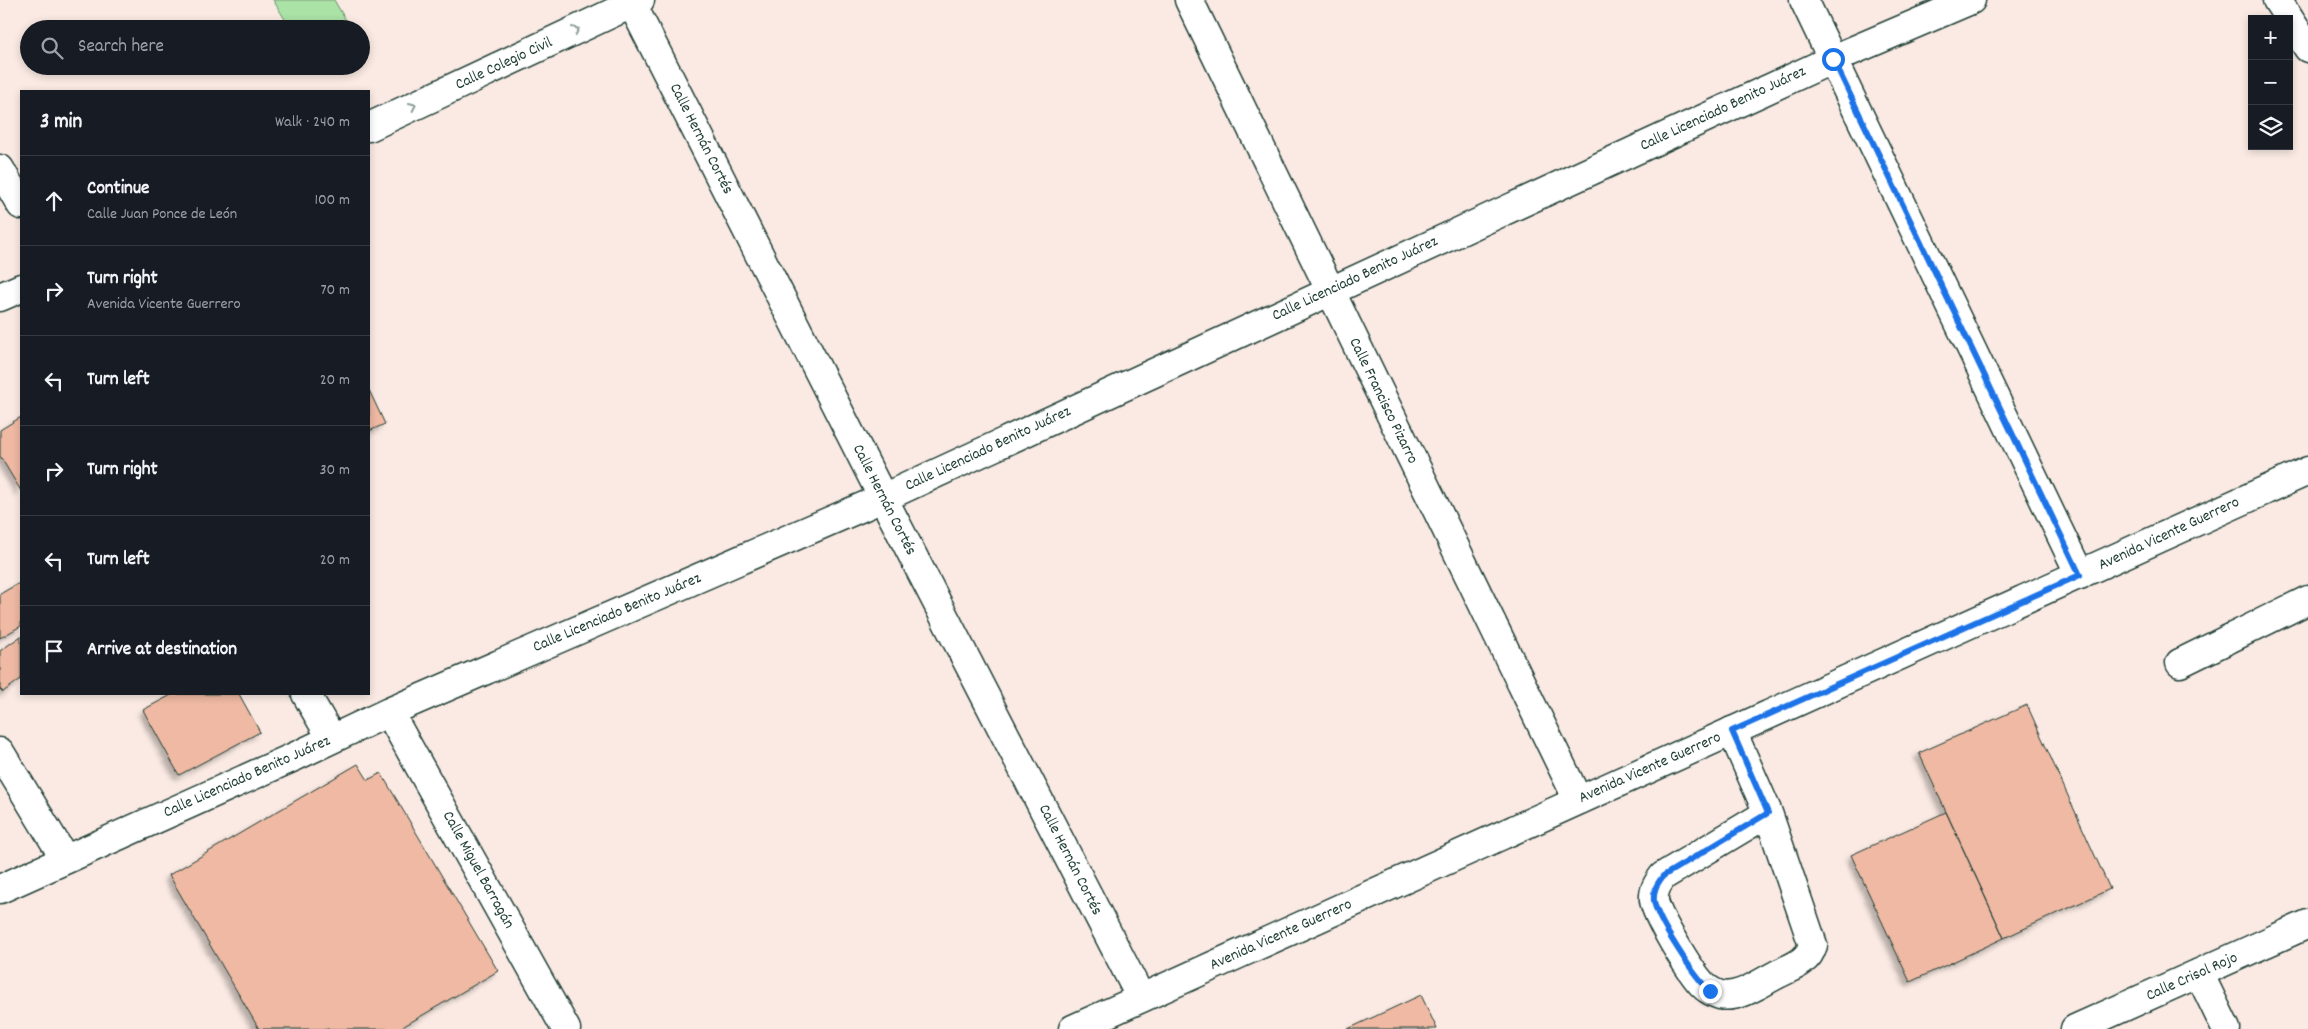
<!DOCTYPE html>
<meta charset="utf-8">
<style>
:root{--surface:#171b24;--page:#20242c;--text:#f1f3f6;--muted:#9ea1a6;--line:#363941}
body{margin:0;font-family:Dekko,sans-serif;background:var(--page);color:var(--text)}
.controls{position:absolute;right:15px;top:15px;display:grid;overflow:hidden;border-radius:0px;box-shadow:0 2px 8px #0003}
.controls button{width:45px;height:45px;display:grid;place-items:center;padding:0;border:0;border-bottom:1px solid var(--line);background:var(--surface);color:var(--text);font:25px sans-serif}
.stop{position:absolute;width:15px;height:15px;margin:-11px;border:4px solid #1a73e8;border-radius:50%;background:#fff}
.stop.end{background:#1a73e8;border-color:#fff;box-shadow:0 1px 5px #0008}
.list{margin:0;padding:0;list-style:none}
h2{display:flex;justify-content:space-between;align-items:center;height:65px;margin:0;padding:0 20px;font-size:21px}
h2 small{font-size:16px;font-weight:400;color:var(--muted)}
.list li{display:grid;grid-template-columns:32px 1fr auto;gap:15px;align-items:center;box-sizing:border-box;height:90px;padding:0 20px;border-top:1px solid var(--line)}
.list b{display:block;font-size:19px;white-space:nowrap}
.list p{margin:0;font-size:16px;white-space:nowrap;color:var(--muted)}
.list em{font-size:16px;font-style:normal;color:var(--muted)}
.icon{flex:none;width:28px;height:28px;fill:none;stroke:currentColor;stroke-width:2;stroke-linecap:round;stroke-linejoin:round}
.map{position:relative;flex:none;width:2308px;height:1029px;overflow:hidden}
.search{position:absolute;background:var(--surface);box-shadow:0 2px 8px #0003;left:20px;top:20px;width:350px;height:55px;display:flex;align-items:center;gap:12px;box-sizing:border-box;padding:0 18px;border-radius:28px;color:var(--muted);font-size:19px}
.panel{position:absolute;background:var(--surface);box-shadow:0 2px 8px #0003;left:20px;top:90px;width:350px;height:605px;border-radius:0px}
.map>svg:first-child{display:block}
.green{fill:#abe2a6;stroke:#65906d}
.building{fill:#efb9a3;stroke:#1f3d34;filter:url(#shadow)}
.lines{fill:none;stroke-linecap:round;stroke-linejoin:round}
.minor-casing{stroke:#1f3d34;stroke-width:31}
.major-casing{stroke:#1f3d34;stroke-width:31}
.minor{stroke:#fff;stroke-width:28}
.major{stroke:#fff;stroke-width:28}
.oneway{stroke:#8f9e9a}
.route{stroke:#1a73e8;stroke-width:6}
.labels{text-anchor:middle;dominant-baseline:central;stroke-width:5;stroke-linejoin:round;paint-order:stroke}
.street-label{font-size:16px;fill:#1f3d34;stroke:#fff}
</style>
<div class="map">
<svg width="2308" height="1029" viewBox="0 0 2308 1029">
<defs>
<filter id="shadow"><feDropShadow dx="-4.5" dy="4.5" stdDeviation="2.5" flood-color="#0004"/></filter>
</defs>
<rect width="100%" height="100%" fill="#faeae3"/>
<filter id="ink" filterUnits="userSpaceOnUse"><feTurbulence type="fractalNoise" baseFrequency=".02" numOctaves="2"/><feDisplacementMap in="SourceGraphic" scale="10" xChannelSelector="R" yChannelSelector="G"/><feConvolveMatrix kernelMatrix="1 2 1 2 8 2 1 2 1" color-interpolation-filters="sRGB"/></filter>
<g filter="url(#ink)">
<path class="green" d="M 273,0 L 334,0 L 351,29 L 291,29 Z"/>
<path class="building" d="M 369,390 L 385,424 L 369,431 Z
M 21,417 L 21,491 L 0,456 L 0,430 Z
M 21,582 L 21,626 L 0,638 L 0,594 Z
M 21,636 L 21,679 L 3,692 L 0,689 L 0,651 Z
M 173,694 L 239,694 L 260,732 L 179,775 L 143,710 Z
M 2027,705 L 2110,889 L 2004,938 L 1919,753 Z
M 358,764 L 368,780 L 381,773 L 498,971 L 399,1029 L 259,1029 L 169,875 Z
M 1946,812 L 2004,938 L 1910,982 L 1851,855 Z
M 1421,995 L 1437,1029 L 1348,1029 Z"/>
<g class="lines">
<g class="minor-casing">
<path id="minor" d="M 630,0 L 883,498 L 1141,998
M 1189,0 L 1578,800
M 1804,0 L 2080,575
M 2277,0 L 2308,48
M 369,127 L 640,0
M 0,169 L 21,205
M 0,297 L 21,288
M 2180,663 L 2308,600
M 306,694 L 332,739
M 389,712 L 566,1029
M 1732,731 L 1768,813 L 1813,945 C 1808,963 1791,967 1776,975 C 1760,983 1739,999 1720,995 C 1714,993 1708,990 1703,985 C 1691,973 1656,916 1654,900 C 1653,890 1658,883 1663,876 L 1768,813
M 0,752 L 65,859
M 0,889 L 296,756 L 389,712 L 883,498 L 1833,59 L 1971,0
M 2199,973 L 2226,1029
M 2075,1029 L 2308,924"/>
</g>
<g class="major-casing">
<path id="major" d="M 1073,1029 L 2308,471"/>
</g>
<use href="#minor" class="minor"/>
<use href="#major" class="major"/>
</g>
<defs><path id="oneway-chevron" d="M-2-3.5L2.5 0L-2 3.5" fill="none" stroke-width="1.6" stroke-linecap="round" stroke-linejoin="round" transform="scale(1.25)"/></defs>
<g class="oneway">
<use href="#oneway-chevron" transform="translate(576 30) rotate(-25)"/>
<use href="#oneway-chevron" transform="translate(413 106) rotate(-25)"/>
</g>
</g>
<g class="lines" filter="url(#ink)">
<path class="route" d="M 1710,991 C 1695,978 1657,920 1654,901 C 1653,890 1657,884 1663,876 L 1768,813 L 1732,731 L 2080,575 L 1833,59"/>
</g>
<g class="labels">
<g class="street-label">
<text transform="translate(504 64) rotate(-25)">Calle Colegio Civil</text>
<text transform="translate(1723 109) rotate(-25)">Calle Licenciado Benito Juárez</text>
<text transform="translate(701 139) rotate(63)">Calle Hernán Cortés</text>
<text transform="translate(1355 279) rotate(-25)">Calle Licenciado Benito Juárez</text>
<text transform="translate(1383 401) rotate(64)">Calle Francisco Pizarro</text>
<text transform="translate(988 449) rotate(-25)">Calle Licenciado Benito Juárez</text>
<text transform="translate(884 500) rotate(63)">Calle Hernán Cortés</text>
<text transform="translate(2169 534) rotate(-25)">Avenida Vicente Guerrero</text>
<text transform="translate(617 613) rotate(-23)">Calle Licenciado Benito Juárez</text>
<text transform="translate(1650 768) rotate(-24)">Avenida Vicente Guerrero</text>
<text transform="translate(247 777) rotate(-24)">Calle Licenciado Benito Juárez</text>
<text transform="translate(1070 860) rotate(63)">Calle Hernán Cortés</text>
<text transform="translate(478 870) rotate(61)">Calle Miguel Barragán</text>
<text transform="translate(1281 935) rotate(-24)">Avenida Vicente Guerrero</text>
<text transform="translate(2192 977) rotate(-24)">Calle Crisol Rojo</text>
</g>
</g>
</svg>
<div class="controls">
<button>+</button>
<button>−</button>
<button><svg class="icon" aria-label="layers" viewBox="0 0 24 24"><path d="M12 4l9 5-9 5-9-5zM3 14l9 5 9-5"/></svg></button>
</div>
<div class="stop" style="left:1833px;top:59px"></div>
<div class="stop end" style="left:1710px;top:991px"></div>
<div class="search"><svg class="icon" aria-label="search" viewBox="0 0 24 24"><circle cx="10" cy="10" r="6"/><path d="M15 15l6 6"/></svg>Search here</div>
<section class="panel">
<h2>3 min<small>Walk · 240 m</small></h2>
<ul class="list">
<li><svg class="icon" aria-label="ahead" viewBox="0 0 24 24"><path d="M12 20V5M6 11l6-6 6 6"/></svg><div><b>Continue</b><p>Calle Juan Ponce de León</p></div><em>100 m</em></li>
<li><svg class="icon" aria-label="right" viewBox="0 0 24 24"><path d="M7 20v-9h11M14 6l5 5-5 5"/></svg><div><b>Turn right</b><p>Avenida Vicente Guerrero</p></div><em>70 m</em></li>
<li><svg class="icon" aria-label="left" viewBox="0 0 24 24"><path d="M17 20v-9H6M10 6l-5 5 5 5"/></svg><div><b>Turn left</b></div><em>20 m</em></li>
<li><svg class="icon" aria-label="right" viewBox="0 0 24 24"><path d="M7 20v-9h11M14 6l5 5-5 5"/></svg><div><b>Turn right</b></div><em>30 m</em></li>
<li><svg class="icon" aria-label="left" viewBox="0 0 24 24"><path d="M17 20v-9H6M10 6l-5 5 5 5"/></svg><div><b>Turn left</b></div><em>20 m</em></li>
<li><svg class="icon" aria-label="arrive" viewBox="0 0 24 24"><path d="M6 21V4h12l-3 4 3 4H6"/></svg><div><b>Arrive at destination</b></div></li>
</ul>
</section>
</div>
